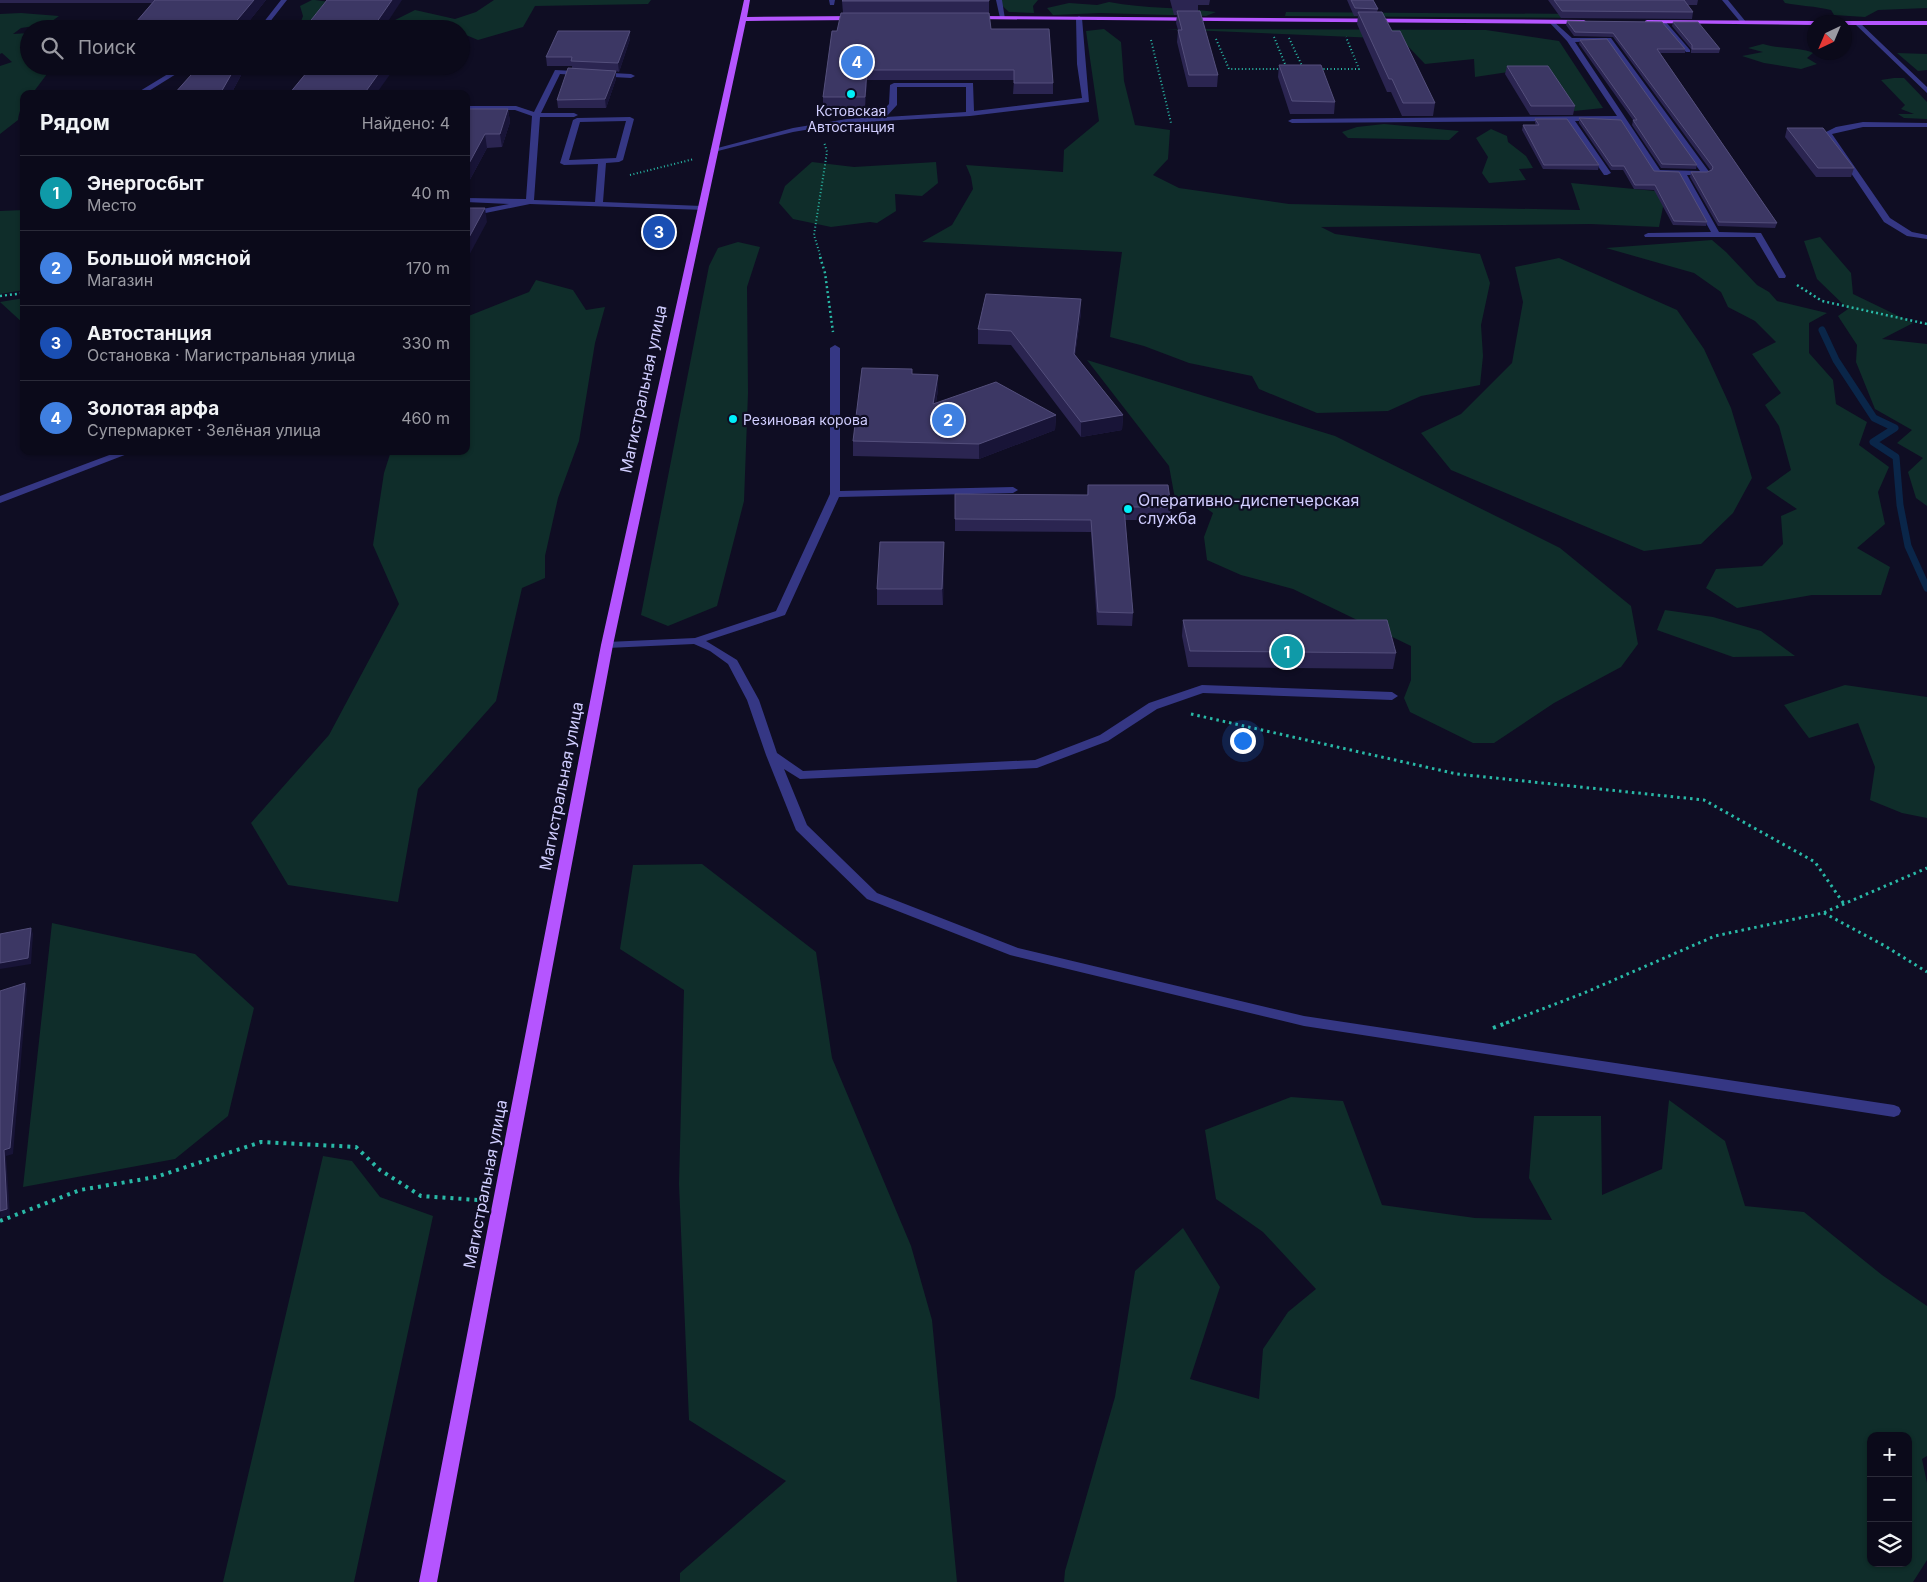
<!DOCTYPE html>
<html lang="ru">
<meta charset="utf-8">
<style>
:root{--surface:#0b0a1a;--page:#141323;--text:#f1f3f6;--muted:#9a9aa2;--line:#2b2b39;--accent:#ea580c}
body{margin:0;font-family:Inter,sans-serif;background:var(--page);color:var(--text)}
.controls{position:absolute;right:15px;bottom:15px;display:grid;overflow:hidden;border-radius:10px;box-shadow:0 1px 4px #0004}
.controls button{width:45px;height:45px;display:grid;place-items:center;padding:0;border:0;border-bottom:1px solid var(--line);background:var(--surface);color:var(--text);font:25px sans-serif}
.compass{position:absolute;left:1807px;top:15px;width:45px;height:45px;border-radius:50%;background:var(--surface);box-shadow:0 1px 4px #0004;rotate:224deg}
.you{position:absolute;left:1242px;top:740px;width:18px;height:18px;margin:-12px;border:4px solid #fff;border-radius:50%;background:#1a73e8;box-shadow:0 0 0 8px #1a73e833}
.badge{display:grid;place-items:center;width:32px;height:32px;border-radius:50%;background:var(--accent);color:#fff;font-size:16px;font-weight:700}
.pin{position:absolute;translate:-50% -50%;border:2px solid #fff;box-shadow:0 1px 5px #0006}
.list{margin:0;padding:0;list-style:none}
h2{display:flex;justify-content:space-between;align-items:center;height:65px;margin:0;padding:0 20px;font-size:21px}
h2 small{font-size:16px;font-weight:400;color:var(--muted)}
.list li{display:grid;grid-template-columns:32px 1fr auto;gap:15px;align-items:center;box-sizing:border-box;height:75px;padding:0 20px;border-top:1px solid var(--line)}
.list b{display:block;font-size:19px;white-space:nowrap}
.list p{margin:0;font-size:16px;white-space:nowrap;color:var(--muted)}
.list em{font-size:16px;font-style:normal;color:var(--muted)}
.icon{flex:none;width:28px;height:28px;fill:none;stroke:currentColor;stroke-width:2;stroke-linecap:round;stroke-linejoin:round}
.map{position:relative;flex:none;width:1927px;height:1582px;overflow:hidden}
.search{position:absolute;background:var(--surface);box-shadow:0 1px 4px #0004;left:20px;top:20px;width:450px;height:55px;display:flex;align-items:center;gap:12px;box-sizing:border-box;padding:0 18px;border-radius:28px;color:var(--muted);font-size:19px}
.panel{position:absolute;background:var(--surface);box-shadow:0 1px 4px #0004;left:20px;top:90px;width:450px;height:365px;border-radius:10px}
.map>svg:first-child{display:block}
.green{fill:#0f2d2a;fill-rule:evenodd}
.lines{fill:none;stroke-linecap:round;stroke-linejoin:round}
.stream{stroke:#0a2649;stroke-width:7}
.path-far3{stroke:#29b9a7;stroke-width:2;stroke-dasharray:1 2.5;stroke-linecap:butt}
.path-far2{stroke:#29b9a7;stroke-width:2.5;stroke-dasharray:2 3;stroke-linecap:butt}
.path-far1{stroke:#29b9a7;stroke-width:3;stroke-dasharray:2.5 4;stroke-linecap:butt}
.path{stroke:#29b9a7;stroke-width:4;stroke-dasharray:3 5;stroke-linecap:butt}
.minor{fill:#353784;fill-rule:evenodd}
.major{fill:#b555ff;fill-rule:evenodd}
.wall{fill:#2b2551}
.shaded-wall{fill:#181437}
.building{fill:#3c3764;stroke:#544f7c}
.poi-dot{fill:#00f0f9;stroke:#0f0d23;stroke-width:2}
.labels{text-anchor:middle;dominant-baseline:central;stroke-width:4.5;stroke-linejoin:round;paint-order:stroke}
.far-poi-label{font-size:14px;fill:#d1ceff;stroke:#0f0d23}
.street-label{font-size:16px;fill:#d1ceff;stroke:#0f0d23}
.poi-label{font-size:16px;fill:#d1ceff;stroke:#0f0d23;text-anchor:start}
</style>
<div class="map">
<svg width="1927" height="1582" viewBox="0 0 1927 1582">
<rect width="100%" height="100%" fill="#0f0d23"/>
<path class="green" d="M 312,0 L 315,0 L 358,6 L 340,16 L 299,27 L 303,16 L 300,6 Z
M 494,0 L 651,0 L 648,4 L 535,6 L 523,27 L 478,40 L 461,33 L 461,29 L 435,29 L 391,22 L 415,10 L 455,19 L 476,12 Z
M 996,0 L 1038,0 L 1033,6 L 1034,13 L 1009,12 Z
M 1783,0 L 1927,0 L 1927,8 L 1878,10 L 1865,17 L 1834,15 L 1831,10 C 1815,6 1800,6 1785,3 Z
M 1109,2 C 1145,9 1181,7 1216,12 L 1206,16 L 1100,13 L 1053,15 L 1047,8 L 1069,3 L 1097,5 Z
M 1286,12 L 1580,14 L 1585,18 L 1285,16 Z
M 21,13 L 59,16 L 48,24 L 21,28 L 13,34 L 29,33 L 29,66 L 53,66 L 32,94 L 24,94 C 24,104 19,110 18,120 L 0,134 L 0,66 L 12,62 L 2,53 L 0,54 L 0,14 Z
M 1104,29 L 1121,42 L 1124,81 L 1135,125 L 1170,130 L 1168,159 L 1153,175 L 1179,188 L 1289,204 L 1580,210 L 1571,183 L 1666,192 L 1659,227 L 1591,224 L 1321,227 L 1335,234 L 1480,254 L 1490,283 L 1481,325 L 1483,356 L 1480,385 L 1421,396 L 1388,411 L 1317,413 L 1259,389 L 1252,376 L 1189,363 L 1144,346 L 1110,337 L 1122,252 L 922,242 L 952,225 L 973,189 L 971,177 L 966,165 L 1063,172 L 1064,150 L 1099,121 L 1086,31 Z
M 1165,29 L 1486,30 L 1559,41 L 1603,108 L 1574,111 L 1515,71 L 1475,77 L 1474,59 L 1425,64 L 1401,39 Z
M 1763,44 C 1778,49 1802,47 1813,53 L 1807,58 L 1817,64 L 1801,69 L 1764,63 L 1742,56 L 1763,52 L 1748,48 Z
M 1897,53 L 1927,54 L 1927,70 L 1918,71 Z
M 1894,78 L 1904,78 L 1927,102 L 1927,119 L 1904,118 L 1898,114 L 1914,114 L 1901,109 L 1905,105 L 1881,80 Z
M 1384,124 L 1459,131 L 1449,140 L 1348,138 L 1342,132 L 1357,127 Z
M 1491,129 L 1507,136 L 1508,142 L 1526,156 L 1533,168 L 1519,169 L 1526,180 L 1489,183 L 1482,173 L 1488,157 L 1476,138 Z
M 812,162 L 854,167 L 936,162 L 938,183 L 922,196 L 895,194 L 896,211 L 877,223 L 870,222 L 831,227 L 793,219 L 779,203 L 785,186 Z
M 24,210 L 24,290 L 0,294 L 0,211 Z
M 1820,237 L 1851,273 L 1853,294 L 1913,323 L 1882,339 L 1927,344 L 1927,506 L 1916,498 L 1908,472 L 1923,458 L 1897,443 L 1912,430 L 1875,409 L 1856,362 L 1857,345 L 1838,316 L 1848,309 L 1817,279 L 1804,241 Z
M 1712,240 L 1726,252 L 1757,285 L 1769,292 L 1777,301 L 1827,313 L 1809,323 L 1809,353 L 1833,380 L 1836,404 L 1867,422 L 1859,445 L 1889,467 L 1878,492 L 1885,524 L 1857,548 L 1890,567 L 1881,595 L 1812,595 L 1737,608 L 1706,588 L 1716,569 L 1762,566 L 1783,544 L 1781,516 L 1797,509 L 1766,488 L 1791,470 L 1779,426 L 1765,405 L 1781,393 L 1752,354 L 1776,342 L 1755,321 L 1728,307 L 1721,292 L 1694,273 L 1606,248 Z
M 738,242 L 760,247 L 747,287 L 748,393 L 744,501 L 717,606 L 668,626 L 641,615 L 709,266 L 718,248 Z
M 1559,258 L 1677,310 L 1704,349 L 1731,408 L 1752,478 L 1733,513 L 1701,544 L 1644,551 L 1451,470 L 1421,433 L 1461,414 L 1512,363 L 1523,302 L 1515,267 Z
M 536,280 L 573,290 L 586,310 L 605,307 L 595,343 L 579,441 L 558,498 L 545,556 L 545,578 L 522,588 L 496,701 L 418,789 L 398,902 L 288,885 L 251,823 L 329,735 L 399,604 L 373,545 L 384,473 L 391,451 L 466,451 L 466,317 L 529,292 Z
M 24,298 L 24,324 L 0,302 Z
M 1087,360 L 1335,436 L 1560,548 L 1631,606 L 1638,644 L 1621,667 L 1554,703 L 1494,743 L 1473,743 L 1410,712 L 1404,698 L 1411,680 L 1411,646 L 1293,589 L 1241,575 L 1207,560 L 1204,537 L 1213,513 L 1192,498 L 1175,499 L 1169,466 Z
M 1665,610 L 1713,617 L 1761,631 L 1795,656 L 1733,657 L 1657,630 Z
M 1845,685 L 1927,697 L 1927,818 L 1902,813 L 1870,800 L 1875,767 L 1858,723 L 1809,738 L 1784,705 Z
M 702,864 L 816,952 L 832,1058 L 911,1246 L 932,1320 L 957,1582 L 680,1582 L 680,1573 L 786,1481 L 689,1420 L 679,1184 L 684,990 L 620,949 L 633,865 Z
M 52,923 L 195,954 L 254,1008 L 228,1116 L 175,1159 L 23,1187 Z
M 1291,1097 L 1343,1101 L 1382,1205 L 1475,1218 L 1552,1220 L 1529,1178 L 1534,1116 L 1601,1116 L 1602,1195 L 1662,1169 L 1669,1100 L 1725,1141 L 1745,1206 L 1804,1212 L 1882,1275 L 1927,1306 L 1927,1456 L 1922,1459 L 1927,1483 L 1927,1560 L 1913,1582 L 1064,1582 L 1065,1571 L 1115,1397 L 1135,1271 L 1183,1228 L 1220,1287 L 1190,1379 L 1259,1399 L 1263,1349 L 1288,1312 L 1316,1289 L 1263,1232 L 1216,1199 L 1205,1130 ZM 1871,1436 L 1908,1436 L 1908,1563 L 1871,1563 Z
M 323,1156 L 352,1161 L 380,1197 L 433,1216 L 354,1582 L 223,1582 Z"/>
<g class="lines">
<path class="stream" d="M 1822,330 L 1836,360 L 1874,418 L 1895,428 L 1873,442 L 1896,457 L 1900,505 L 1908,546 L 1927,588"/>
<path class="path-far3" d="M 1274,37 L 1287,69
M 1289,38 L 1303,68
M 1216,39 L 1229,69 L 1281,69
M 1151,40 L 1171,123
M 1320,69 L 1359,69 L 1346,37
M 630,175 L 694,159
M 821,258 L 814,235 L 827,152 L 824,142"/>
<path class="path-far2" d="M 820,257 L 825,273 L 833,332
M 1797,285 L 1822,301 L 1927,324
M 0,296 L 24,293"/>
<path class="path-far1" d="M 1191,714 L 1457,774 L 1704,800 L 1815,862 L 1844,904
M 1824,913 L 1885,946 L 1927,972
M 1506,1023 L 1584,993 L 1715,936 L 1823,913 L 1927,868"/>
<path class="path" d="M 1493,1028 L 1509,1022
M 0,1221 L 80,1190 L 156,1177 L 261,1142 L 356,1147 L 380,1170 L 421,1196 L 478,1200"/>
<path class="minor" d="M 281,0 L 287,0 L 269,23 L 273,29 L 266,29 L 263,23 Z
M 829,0 L 835,0 L 834,5 L 830,5 Z
M 996,0 L 1002,0 L 1005,19 L 1000,18 Z
M 1722,0 L 1728,0 L 1746,22 L 1746,24 L 1742,24 Z
M 1079,16 L 1082,18 L 1089,102 L 970,116 L 847,123 L 793,132 L 714,152 L 710,150 L 793,128 L 847,119 L 877,117 L 889,104 L 890,85 L 894,83 L 973,83 L 974,111 L 1082,98 L 1077,64 L 1076,18 ZM 897,87 L 966,87 L 966,112 L 886,117 L 897,105 Z
M 1552,20 L 1572,38 L 1611,38 L 1710,173 L 1706,175 L 1687,175 L 1719,232 L 1761,233 L 1786,276 L 1785,278 L 1779,278 L 1755,237 L 1645,237 L 1644,235 L 1648,233 L 1711,232 L 1679,175 L 1655,174 L 1620,120 L 1575,121 L 1611,173 L 1607,175 L 1604,175 L 1567,121 L 1292,123 L 1288,121 L 1292,119 L 1617,116 L 1567,41 L 1549,22 ZM 1607,41 L 1700,171 L 1660,170 L 1575,42 Z
M 1661,21 L 1665,21 L 1690,50 L 1690,52 L 1686,52 L 1661,23 Z
M 1855,22 L 1859,22 L 1927,87 L 1927,93 L 1855,24 Z
M 181,66 L 189,66 L 144,94 L 135,94 Z
M 555,70 L 631,74 L 635,76 L 631,78 L 560,74 L 541,113 L 574,113 L 578,115 L 574,117 L 540,117 L 534,200 L 595,202 L 598,164 L 564,165 L 560,163 L 573,120 L 577,118 L 630,117 L 634,119 L 623,160 L 619,162 L 606,163 L 603,202 L 702,206 L 706,208 L 705,210 L 530,204 L 466,217 L 466,212 L 509,204 L 466,202 L 466,198 L 526,199 L 532,116 L 515,110 L 466,110 L 466,106 L 516,106 L 534,112 ZM 626,121 L 616,158 L 569,160 L 580,122 Z
M 1863,122 L 1927,123 L 1927,127 L 1863,127 L 1832,134 L 1890,218 L 1912,232 L 1927,235 L 1927,239 L 1907,236 L 1884,222 L 1824,133 L 1836,127 Z
M 835,345 L 840,348 L 840,491 L 1013,487 L 1018,490 L 1013,493 L 839,497 L 785,615 L 706,641 L 737,660 L 759,700 L 777,753 L 803,771 L 1035,760 L 1100,735 L 1149,703 L 1202,685 L 1392,692 L 1398,696 L 1392,700 L 1203,693 L 1157,709 L 1108,741 L 1037,768 L 800,779 L 784,769 L 807,825 L 877,893 L 1018,948 L 1304,1016 L 1894,1105 L 1899,1107 L 1901,1111 L 1899,1115 L 1894,1117 L 1304,1026 L 1010,955 L 867,899 L 796,830 L 766,755 L 747,700 L 728,664 L 710,651 L 694,644 L 607,648 L 601,645 L 607,642 L 695,638 L 776,611 L 830,494 L 830,348 Z
M 120,451 L 135,451 L 0,503 L 0,496 Z"/>
<path class="major" d="M 744,0 L 750,0 L 747,17 L 857,16 L 860,18 L 857,20 L 746,21 L 613,645 L 437,1582 L 419,1582 L 601,645 Z
M 974,16 L 1584,20 L 1587,22 L 1584,24 L 972,19 L 971,18 Z
M 1647,20 L 1814,21 L 1817,22 L 1814,22 L 1814,25 L 1645,23 L 1645,21 Z
M 1844,21 L 1927,21 L 1927,25 L 1844,25 L 1844,22 L 1841,22 Z"/>
</g>
<path class="wall" d="M 0,0 L 266,0 L 246,25 L 259,25 L 260,29 L 130,29 L 152,3 L 0,3 Z
M 989,0 L 989,13 L 991,29 L 1053,83 L 1053,94 L 1013,94 L 1014,80 L 867,80 L 865,107 L 823,107 L 823,97 L 837,31 L 843,13 L 842,1 Z
M 1170,0 L 1210,0 L 1209,5 L 1198,5 L 1198,11 L 1218,75 L 1217,87 L 1188,87 L 1177,42 L 1178,30 L 1176,23 L 1177,15 L 1174,15 Z
M 1347,0 L 1373,0 L 1378,9 L 1377,12 L 1392,31 L 1435,103 L 1433,116 L 1402,116 L 1391,92 L 1387,92 L 1357,24 L 1358,16 L 1354,16 Z
M 1548,0 L 1698,0 L 1697,5 L 1688,5 L 1693,12 L 1692,19 L 1561,18 Z
M 1567,21 L 1685,49 L 1685,53 L 1660,53 L 1777,223 L 1775,228 L 1718,226 L 1690,177 L 1691,172 L 1707,172 L 1711,171 L 1613,37 L 1574,36 L 1566,25 Z
M 1673,22 L 1720,49 L 1719,53 L 1691,53 L 1691,49 L 1672,26 Z
M 630,39 L 619,72 L 616,71 L 616,79 L 606,108 L 558,108 L 557,100 L 572,68 L 572,66 L 547,66 L 546,57 Z
M 1580,40 L 1697,165 L 1696,169 L 1661,168 L 1632,125 L 1633,120 L 1579,44 Z
M 1279,65 L 1335,102 L 1334,114 L 1290,114 L 1278,77 Z
M 189,66 L 246,66 L 231,94 L 195,70 L 189,70 Z
M 1507,66 L 1575,106 L 1573,115 L 1530,115 L 1505,74 Z
M 466,109 L 508,109 L 510,122 L 502,147 L 487,148 L 466,187 Z
M 1579,118 L 1654,171 L 1707,222 L 1706,226 L 1673,225 L 1654,190 L 1634,189 L 1623,170 L 1611,170 L 1579,123 Z
M 1535,119 L 1599,165 L 1598,170 L 1543,169 L 1522,130 L 1523,125 L 1536,125 L 1535,123 Z
M 1787,128 L 1854,168 L 1851,177 L 1816,177 L 1785,137 Z
M 1081,299 L 1081,313 L 1075,355 L 1123,415 L 1122,430 L 1081,437 L 1011,345 L 978,344 L 978,329 Z
M 912,374 L 938,375 L 938,390 L 936,403 L 1056,415 L 1055,430 L 979,459 L 853,456 L 853,441 Z
M 1088,485 L 1171,507 L 1170,520 L 1125,520 L 1133,613 L 1132,626 L 1097,625 L 1091,532 L 955,531 L 955,519 L 1087,495 Z
M 944,542 L 943,605 L 877,605 L 877,589 Z
M 1183,620 L 1396,653 L 1393,669 L 1188,667 L 1182,636 Z"/>
<path class="shaded-wall" d="M 254,0 L 266,0 L 243,29 L 233,25 Z
M 392,0 L 402,0 L 383,29 L 374,26 Z
M 630,31 L 630,39 L 619,72 L 618,63 Z
M 236,66 L 246,66 L 231,94 L 220,94 Z
M 384,66 L 396,66 L 376,94 L 364,94 Z
M 867,70 L 867,80 L 865,107 L 865,97 Z
M 616,71 L 616,79 L 606,108 L 605,99 Z
M 508,109 L 510,122 L 502,147 L 500,134 Z
M 485,134 L 487,148 L 466,187 L 466,169 Z
M 485,208 L 487,222 L 466,261 L 466,243 Z
M 1081,299 L 1081,313 L 1073,368 L 1074,354 Z
M 938,375 L 938,390 L 933,419 L 933,404 Z
M 1056,415 L 1055,430 L 979,459 L 979,444 Z
M 1123,415 L 1122,430 L 1081,437 L 1081,422 Z
M 944,542 L 944,558 L 943,605 L 942,589 Z
M 31,928 L 33,934 L 31,964 L 0,969 L 0,963 Z
M 25,983 L 27,989 L 13,1154 L 6,1156 L 10,1215 L 0,1218 L 4,1150 Z"/>
<path class="building" d="M 155,0 L 254,0 L 233,25 L 259,25 L 257,29 L 130,29 Z
M 327,0 L 392,0 L 374,26 L 415,26 L 413,29 L 304,29 Z
M 843,0 L 989,0 L 989,1 L 842,1 Z
M 1351,0 L 1373,0 L 1378,9 L 1355,8 Z
M 1554,0 L 1684,0 L 1693,12 L 1562,11 Z
M 1177,11 L 1200,11 L 1218,75 L 1189,75 L 1178,30 L 1182,30 Z
M 1358,12 L 1382,12 L 1392,31 L 1400,31 L 1435,103 L 1403,103 L 1392,79 L 1389,79 Z
M 841,13 L 989,13 L 991,29 L 1049,29 L 1053,83 L 1014,83 L 1014,70 L 867,70 L 865,97 L 823,97 L 832,31 L 837,31 Z
M 1567,21 L 1662,22 L 1685,49 L 1657,49 L 1777,223 L 1719,222 L 1691,172 L 1707,172 L 1712,170 L 1713,167 L 1613,33 L 1575,32 Z
M 1673,22 L 1698,22 L 1720,49 L 1692,49 L 1692,45 Z
M 558,31 L 630,31 L 618,63 L 571,61 L 572,57 L 546,57 Z
M 1607,39 L 1697,165 L 1662,164 L 1633,120 L 1637,120 L 1580,40 Z
M 1279,65 L 1321,65 L 1335,102 L 1292,101 Z
M 199,66 L 236,66 L 220,94 L 174,94 Z
M 312,66 L 384,66 L 364,94 L 289,94 Z
M 1507,66 L 1548,66 L 1575,106 L 1531,106 Z
M 568,68 L 616,71 L 605,99 L 557,100 Z
M 466,109 L 508,109 L 500,134 L 485,134 L 466,169 Z
M 1579,118 L 1621,120 L 1654,171 L 1679,172 L 1707,222 L 1674,221 L 1655,185 L 1635,185 L 1624,166 L 1612,166 Z
M 1535,119 L 1567,119 L 1599,165 L 1544,165 L 1523,125 L 1539,125 Z
M 1787,128 L 1823,128 L 1854,168 L 1818,168 Z
M 466,208 L 485,208 L 466,243 Z
M 986,294 L 1081,299 L 1074,354 L 1123,415 L 1081,422 L 1011,331 L 978,329 Z
M 862,368 L 912,369 L 912,374 L 938,375 L 933,404 L 996,382 L 1056,415 L 979,444 L 853,441 Z
M 1088,485 L 1168,485 L 1171,507 L 1124,507 L 1133,613 L 1098,612 L 1091,520 L 955,519 L 955,494 L 1088,495 Z
M 880,542 L 944,542 L 942,589 L 877,589 Z
M 1183,620 L 1387,620 L 1396,653 L 1190,651 Z
M 31,928 L 28,958 L 0,963 L 0,934 Z
M 25,983 L 10,1148 L 4,1150 L 7,1209 L 0,1211 L 0,991 Z"/>
<g class="poi-dot">
<circle cx="851" cy="94" r="5"/>
<circle cx="733" cy="419" r="5"/>
<circle cx="1128" cy="509" r="5"/>
</g>
<g class="labels">
<g class="far-poi-label">
<text x="851" y="110">Кстовская<tspan x="851" dy="16">Автостанция</tspan></text>
<text x="743" y="419" text-anchor="start">Резиновая корова</text>
</g>
<g class="street-label">
<text transform="translate(643 389) rotate(-78)">Магистральная улица</text>
<text transform="translate(561 786) rotate(-79)">Магистральная улица</text>
<text transform="translate(485 1184) rotate(-79)">Магистральная улица</text>
</g>
<g class="poi-label">
<text x="1138" y="500">Оперативно-диспетчерская<tspan x="1138" dy="18">служба</tspan></text>
</g>
</g>
</svg>
<div class="controls">
<button>+</button>
<button>−</button>
<button><svg class="icon" aria-label="layers" viewBox="0 0 24 24"><path d="M12 4l9 5-9 5-9-5zM3 14l9 5 9-5"/></svg></button>
</div>
<svg class="compass" viewBox="-18 -18 36 36"><path d="M0-13l5 13h-10z" fill="#e53935"/><path d="M0 13l5-13h-10z" fill="#9a9aa2"/></svg>
<div class="you"></div>
<div class="pin badge" style="left:1287px;top:652px;background:#0f9aa8">1</div>
<div class="pin badge" style="left:948px;top:420px;background:#3f7fe0">2</div>
<div class="pin badge" style="left:659px;top:232px;background:#1a4fb4">3</div>
<div class="pin badge" style="left:857px;top:62px;background:#3f7fe0">4</div>
<div class="search"><svg class="icon" aria-label="search" viewBox="0 0 24 24"><circle cx="10" cy="10" r="6"/><path d="M15 15l6 6"/></svg>Поиск</div>
<section class="panel">
<h2>Рядом<small>Найдено: 4</small></h2>
<ul class="list">
<li><span class="badge" style="background:#0f9aa8">1</span><div><b>Энергосбыт</b><p>Место</p></div><em>40 m</em></li>
<li><span class="badge" style="background:#3f7fe0">2</span><div><b>Большой мясной</b><p>Магазин</p></div><em>170 m</em></li>
<li><span class="badge" style="background:#1a4fb4">3</span><div><b>Автостанция</b><p>Остановка · Магистральная улица</p></div><em>330 m</em></li>
<li><span class="badge" style="background:#3f7fe0">4</span><div><b>Золотая арфа</b><p>Супермаркет · Зелёная улица</p></div><em>460 m</em></li>
</ul>
</section>
</div>
